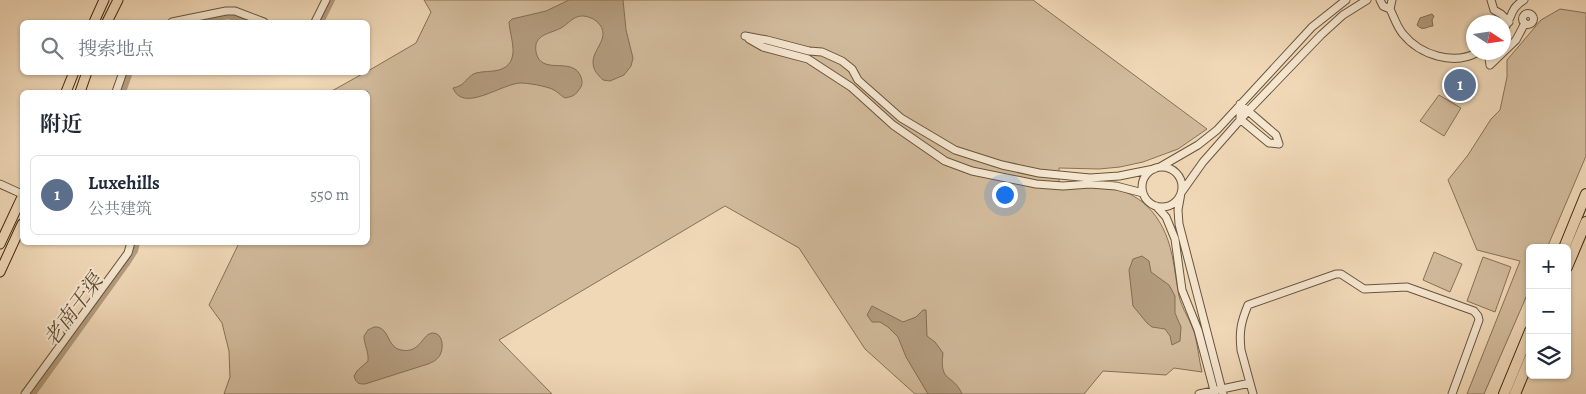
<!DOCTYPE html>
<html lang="zh">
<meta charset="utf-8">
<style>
:root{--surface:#fff;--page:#f6f6f7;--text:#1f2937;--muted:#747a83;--line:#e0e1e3;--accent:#111827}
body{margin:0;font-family:Alegreya,"Noto Serif SC",serif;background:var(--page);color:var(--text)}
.controls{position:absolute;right:15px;bottom:15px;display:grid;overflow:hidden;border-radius:8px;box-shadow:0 1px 4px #0004}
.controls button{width:45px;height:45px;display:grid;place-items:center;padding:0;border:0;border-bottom:1px solid var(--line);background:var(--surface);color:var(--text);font:25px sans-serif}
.compass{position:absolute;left:1466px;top:15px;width:45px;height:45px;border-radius:50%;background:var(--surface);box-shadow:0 1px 4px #0004;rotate:102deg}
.you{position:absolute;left:1004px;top:194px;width:18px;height:18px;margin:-12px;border:4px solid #fff;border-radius:50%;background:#1a73e8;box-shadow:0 0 0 8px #1a73e833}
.badge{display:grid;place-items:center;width:32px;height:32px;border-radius:50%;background:var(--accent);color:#fff;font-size:16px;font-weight:700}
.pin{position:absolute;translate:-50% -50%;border:2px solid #fff;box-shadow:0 1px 5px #0006}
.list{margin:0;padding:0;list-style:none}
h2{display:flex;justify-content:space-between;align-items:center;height:65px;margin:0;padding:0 20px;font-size:21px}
h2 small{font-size:16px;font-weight:400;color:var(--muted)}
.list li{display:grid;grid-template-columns:32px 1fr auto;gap:15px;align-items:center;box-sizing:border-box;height:80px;margin:0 10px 10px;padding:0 10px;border:1px solid var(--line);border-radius:8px}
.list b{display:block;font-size:19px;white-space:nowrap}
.list p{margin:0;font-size:16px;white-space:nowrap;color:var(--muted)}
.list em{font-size:16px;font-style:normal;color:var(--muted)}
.icon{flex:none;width:28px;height:28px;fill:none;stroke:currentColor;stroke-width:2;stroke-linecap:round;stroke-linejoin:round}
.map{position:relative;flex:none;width:1586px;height:394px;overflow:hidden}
.search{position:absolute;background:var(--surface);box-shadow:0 1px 4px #0004;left:20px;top:20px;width:350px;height:55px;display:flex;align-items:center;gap:12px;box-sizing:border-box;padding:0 18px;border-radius:8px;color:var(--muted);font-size:19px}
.panel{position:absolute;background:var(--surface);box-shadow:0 1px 4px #0004;left:20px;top:90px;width:350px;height:155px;border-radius:8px}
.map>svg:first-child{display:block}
</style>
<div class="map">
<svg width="1586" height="394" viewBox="0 0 1586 394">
<rect width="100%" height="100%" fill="#f0d8b7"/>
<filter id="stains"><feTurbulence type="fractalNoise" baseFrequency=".004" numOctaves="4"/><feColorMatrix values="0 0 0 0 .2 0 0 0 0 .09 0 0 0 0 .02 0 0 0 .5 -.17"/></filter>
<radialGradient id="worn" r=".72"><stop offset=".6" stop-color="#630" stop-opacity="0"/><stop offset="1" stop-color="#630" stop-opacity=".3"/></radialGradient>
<path fill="#d1ba9b" stroke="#867256" d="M424,0h609l174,129 -29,20 -35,13 -23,5 -21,2 -40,-1v21c12,-1 25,-3 38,-2 42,0 67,29 75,68 3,13 4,27 7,41 3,13 12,25 16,39 3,12 4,25 7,37l-28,-4 -8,7 -63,-4 -19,23h-169l-50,-45 -66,-101 -74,-42 -226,134 53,54h-328l6,-17 -1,-26 -7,-28 -13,-18 30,-62 129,-1v-150h-38l34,-19 4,-1v-1l48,-28 15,-31z
M1560,9l26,4v143l-39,92h-17v40l-46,106h-17l53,-133 -43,-11 -29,-70 20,-25 23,-36 9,-9 7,-33v-17l34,-40z
M1439,95l22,13 -17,28 -24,-15z
M1434,252l28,12 -12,28 -27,-12z
M1483,257l28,10 -16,45 -28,-11z"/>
<path fill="#b39c7e" stroke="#836e52" d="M569,0h54l3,30 7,28 -2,8 -7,9 -14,6 -7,-1c-3,-3 -8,-8 -9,-12 -6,-16 17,-28 6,-43 -2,-3 -6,-6 -9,-7 -15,-6 -19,3 -30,10 -11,6 -28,6 -25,24 5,25 37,3 45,25 2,5 1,10 -3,14 -3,5 -8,6 -13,7 -5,-3 -8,-7 -13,-9 -7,-3 -24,-6 -31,-6 -19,0 -58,31 -68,5 3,-1 5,-1 8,-3 5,-3 8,-10 15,-12 7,-2 16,-1 23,-3 23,-7 11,-32 10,-48l3,-3 34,-8z
M1432,14l2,2 -2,4 1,6c-6,0 -10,6 -16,-1l3,-7z
M1142,256l7,5 2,11 18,13 6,11v17l6,14 -1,14 -8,4 -2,-9 -5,-7 -13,-2 -5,-4 -14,-17 -4,-36 4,-11z
M872,306l31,16 13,-5 7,-7h3l1,26 8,6 8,11c-4,31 10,20 19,41h-34l-22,-37 -8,-20 -10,-10 -8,-5h-8l-5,-7z
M374,327c16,-1 12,20 27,23 20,4 21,-17 32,-17 10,0 11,15 7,22 -3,5 -7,7 -12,9l-63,20c-7,0 -9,-1 -11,-8l3,-5 11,-10c1,-9 -4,-16 -4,-25l4,-6z"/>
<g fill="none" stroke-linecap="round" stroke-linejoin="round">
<path stroke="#b39c7e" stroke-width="6" d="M196,22l32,-6 24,6
M321,22l11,-22
M123,92l7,-20
M33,394l95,-132 7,-11 2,-9"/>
<g stroke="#69553a" stroke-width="9">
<path id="minor" d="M1380,0l3,6 7,3 2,-9
M1491,0l3,10 7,4 8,8
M1390,9c4,8 7,18 13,25 17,21 51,32 75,18
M1522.5 19a5.5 5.5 0 1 1 11 0a5.5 5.5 0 1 1-11 0Z
M172,22l54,-11h9l29,11
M315,22l11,-22
M1504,29c9,-12 5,-20 20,-29
M745,36l22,4 42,11 13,1 20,9 10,8 6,11 43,38 54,32 47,15 37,8 51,5 29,-2 35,-7
M749,39l14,8 45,12 43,28 42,38 52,36 27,10 64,13 27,2 27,-2 26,2 27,7
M1488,52l2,13
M1490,65l26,-25 9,-17
M116,92l7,-20
M1240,104l36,31 3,9 -10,-1 -29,-24z
M1160,167l38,-22 19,-15 95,-103 34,-27
M1142 187a20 20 0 1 1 40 0a20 20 0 1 1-40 0Z
M0,184l22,10
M1156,206l10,11 9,22 7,51 16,40 17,64
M25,394l103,-141 3,-11
M1199,394l51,-11
M1223,394l-44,-170 -1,-14 3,-17 22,-31 45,-51 73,-76 22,-20 24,-15
M1253,394l-12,-44c-2,-19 0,-28 7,-45l88,-31h5l23,15 43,-2 67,24 4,5 1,4 -27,74"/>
</g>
<g stroke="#3c2910" stroke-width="11">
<path id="major" d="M94,22l10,-22
M107,22l11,-22
M66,92l8,-20
M80,92l7,-20
M0,244l22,-47
M0,272l22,-48"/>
</g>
<g stroke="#3c2910" stroke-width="12">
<path id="highway" d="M1564,248l22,-54
M1567,267l19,-45
M1504,394l26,-63
M1515,394l15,-36"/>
</g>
<use href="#minor" stroke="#f5e6d0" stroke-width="7"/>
<use href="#major" stroke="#f0d8b7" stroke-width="9"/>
<use href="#highway" stroke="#f0d8b7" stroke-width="10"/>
</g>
<g text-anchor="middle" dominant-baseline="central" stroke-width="4" stroke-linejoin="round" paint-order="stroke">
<g font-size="21" font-style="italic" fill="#604c31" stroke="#f5e6d0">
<text transform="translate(73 310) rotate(-54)">老南干渠</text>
</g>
</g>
<rect width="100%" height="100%" filter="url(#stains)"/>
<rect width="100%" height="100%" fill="url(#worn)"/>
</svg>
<div class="controls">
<button>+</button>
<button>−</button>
<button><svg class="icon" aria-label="layers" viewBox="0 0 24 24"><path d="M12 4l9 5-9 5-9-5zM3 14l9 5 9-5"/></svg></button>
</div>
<svg class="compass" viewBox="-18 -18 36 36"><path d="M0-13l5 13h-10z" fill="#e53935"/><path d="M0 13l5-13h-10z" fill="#747a83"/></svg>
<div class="you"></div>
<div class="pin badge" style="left:1460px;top:85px;background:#5c6f8a">1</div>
<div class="search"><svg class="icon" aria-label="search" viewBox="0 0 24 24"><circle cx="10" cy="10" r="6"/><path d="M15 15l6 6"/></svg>搜索地点</div>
<section class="panel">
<h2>附近<small></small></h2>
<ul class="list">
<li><span class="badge" style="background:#5c6f8a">1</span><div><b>Luxehills</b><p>公共建筑</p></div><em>550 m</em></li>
</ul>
</section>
</div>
